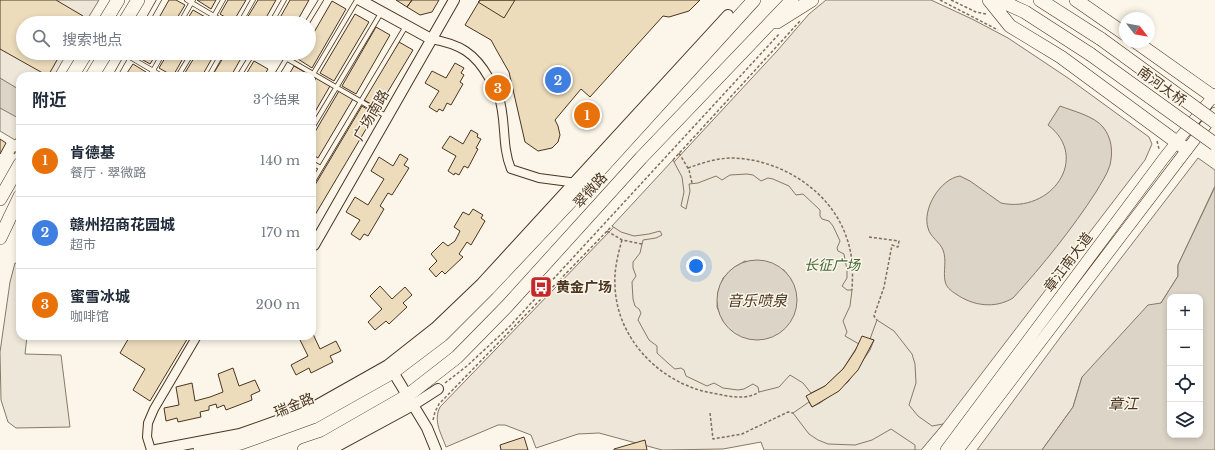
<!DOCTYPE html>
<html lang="zh">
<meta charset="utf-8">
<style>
:root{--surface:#fff;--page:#f6f6f7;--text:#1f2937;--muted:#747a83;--line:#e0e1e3;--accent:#c62828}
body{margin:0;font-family:"Libre Baskerville","Noto Sans SC",serif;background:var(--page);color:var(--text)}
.controls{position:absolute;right:12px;bottom:12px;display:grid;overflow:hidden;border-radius:8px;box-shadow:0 2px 6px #0003}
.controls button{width:36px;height:36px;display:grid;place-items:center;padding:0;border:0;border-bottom:1px solid var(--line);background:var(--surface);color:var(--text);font:20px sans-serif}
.compass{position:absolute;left:1119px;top:12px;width:36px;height:36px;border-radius:50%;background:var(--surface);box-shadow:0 2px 6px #0003;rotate:121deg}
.you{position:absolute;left:696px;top:266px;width:14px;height:14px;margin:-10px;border:3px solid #fff;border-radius:50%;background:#1a73e8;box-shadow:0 0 0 6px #1a73e833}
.badge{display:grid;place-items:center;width:26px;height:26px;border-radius:50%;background:var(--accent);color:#fff;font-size:13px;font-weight:700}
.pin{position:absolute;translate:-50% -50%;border:2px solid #fff;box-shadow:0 1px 4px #0006}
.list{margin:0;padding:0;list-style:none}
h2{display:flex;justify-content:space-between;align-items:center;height:52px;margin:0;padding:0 16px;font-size:17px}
h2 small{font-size:13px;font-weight:400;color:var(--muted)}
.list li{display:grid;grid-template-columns:26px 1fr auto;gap:12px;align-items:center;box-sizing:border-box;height:72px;padding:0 16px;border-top:1px solid var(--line)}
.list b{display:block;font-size:15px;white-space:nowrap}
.list p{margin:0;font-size:13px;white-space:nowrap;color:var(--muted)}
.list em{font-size:13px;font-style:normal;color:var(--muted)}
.icon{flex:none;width:22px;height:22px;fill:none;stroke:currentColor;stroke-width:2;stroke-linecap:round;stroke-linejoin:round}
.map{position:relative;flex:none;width:1215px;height:450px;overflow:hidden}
.search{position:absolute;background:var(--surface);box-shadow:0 2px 6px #0003;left:16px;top:16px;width:300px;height:44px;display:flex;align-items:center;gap:10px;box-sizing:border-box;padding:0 14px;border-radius:22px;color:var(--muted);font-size:15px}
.panel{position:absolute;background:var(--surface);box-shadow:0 2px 6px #0003;left:16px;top:72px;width:300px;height:268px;border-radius:12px}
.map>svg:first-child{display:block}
</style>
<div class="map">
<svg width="1215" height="450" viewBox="0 0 1215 450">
<rect width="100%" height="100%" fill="#fbf6e9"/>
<path fill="#ede6d9" stroke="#887966" d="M0,0h99l-14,23h-62v30h44l-13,23h-34v56l-5,8 -15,-9z
M826,0h105l41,19 36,19 60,40 81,59 3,7 -7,16 -202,264 -22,26h-157l-3,-8 -38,7 -61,1 -63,-17 -21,1 -42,14 -5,-13 -26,-10h-7l-52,22c-5,-14 -13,-26 -6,-40l170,-176 167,-180 32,-37z
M1198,158l17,12v16l-37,79v11l-17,27 -79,74 -9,30 -31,43h-65l85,-115z"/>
<path fill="#ede7d9" stroke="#887966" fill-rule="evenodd" d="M673,160l9,17 2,15 -3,14 5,3 4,-18 -1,-7 9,-1 18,-7 6,4 8,-5 17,-1 6,1 8,6 7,-3 5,1 16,7 7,9 7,-1 17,16v6l2,3 7,2 4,5 7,15 -3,7 1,3 6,3 3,16v8l-5,8 5,4h5l-2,16 -7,15 4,11 -2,4 14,8 -16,25 -18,17 -14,7 -8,-10 -13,-8 -11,12 -20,5 -1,-5 -5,-3 -9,5 -6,1 -15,-2 -9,-5 -7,3 -21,-10 -2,-6 -3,-2 -6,1 -6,-5 -12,-11v-7l-8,-6 -11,-20 3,-7 -2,-4 -4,-3 -2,-7 -1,-17 4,-6 -3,-8v-6l7,-9 3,-13 13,-2 6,-3 -2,-4 -11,3 -15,2 -13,-4 -9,-6zM745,261l39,9 8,11 -59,51 -10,-11 -6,-14 1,-15 5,-14 10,-10z
M15,263l5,2v71h7l-2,18 36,1 9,72 -54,1 -8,-6 -7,-22 -1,-48 10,-70z
M877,320l17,11 18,23 3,10 1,19 -7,22 9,11 14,10 11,-2 -22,26h-6v-5l-24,-16 -19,11 -17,5 -27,-1 -10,-4 -9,-6 -16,-21 16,-11 3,5 8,-4 28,-21 22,-32 4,-10 -4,-1z"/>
<path fill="#dcd4c6" stroke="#887966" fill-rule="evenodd" d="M0,78l20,12v29l-20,-11z
M1060,106c13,5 34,10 43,21 9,11 10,25 7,38 -3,10 -9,18 -14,27 -24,37 -53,73 -83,106 -18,11 -40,8 -57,-4 -5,-3 -10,-7 -11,-13 -2,-10 2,-21 -2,-31 -3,-8 -13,-13 -15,-22 -6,-19 12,-49 32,-52l10,5 31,22c50,11 90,-45 47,-78z
M1215,187v263h-173l31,-43 9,-30 66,-72 13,-2 17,-27v-11zM1170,297h30v138h-30z
M717 300a40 40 0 1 1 80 0a40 40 0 1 1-80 0Z"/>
<path fill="#ecdcbc" stroke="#4a3520" d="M0,0h56l27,16 -4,7h-56v30h38l-13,23 -48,-27z
M169,0h7l9,5 -11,18h-18z
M197,0h19l-5,9z
M228,0h18l-13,22 -13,-8z
M258,0h18l-13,23h-19z
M290,0h19l-13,23h-19z
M396,0h16l-5,7z
M412,0h27l-7,12 -12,3 -13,-8z
M480,0h220l-11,11 -20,6 -6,-1 -73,81 -9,-8 -26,31 3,6 2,9 -2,7 -6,6 -14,3 -13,-9 -16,-70 -12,-21 -6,-11 -26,-15z
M480,0h35l-11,18 -26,-16z
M332,1l14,8 -34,59 -14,-9 4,-6h7v-12z
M193,10l14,8 -3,5h-19z
M355,14l14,8 -35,59 -14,-8z
M376,27l14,8 -34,59 -14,-8z
M399,42l14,8 -35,58 -14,-8z
M138,53h19l-7,11 -14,-8z
M168,53h18l-13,23 -14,-8z
M197,53h18l-13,23h-19z
M226,53h18l-13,23h-19z
M254,61l14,8 -4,7h-19z
M455,63l9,5 -3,5 3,2 -4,7 3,2 -12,21 -4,-2 -4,8 -4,-2 -2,3 -8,-5 10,-16 -14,-8 7,-12 14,7z
M133,64l13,8 -2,4h-19z
M294,66l14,8 -1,2h-19z
M316,78l14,8 -18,31v-32z
M339,91l14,8 -35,59 -6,-4v-17z
M362,106l13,8 -63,106v-30z
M471,130l7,4 -1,3 4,2 -5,9 2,1 -10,19 -4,-2 -5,9 -4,-2 -1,2 -6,-4 8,-15 -14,-8 8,-12 13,8z
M0,139l6,4 -6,11z
M400,154l8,5 -4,6 5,3 -17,27 -4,-2 -8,13 4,3 -16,27 -4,-2 -4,6 -9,-6 9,-14 -14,-8 9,-15 13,8 16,-26 -13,-8 8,-14 14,9z
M473,209l10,6 -2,3 4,3 -14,24 -4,-3 -8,12 4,3 -18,17 -3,-3 -6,6 -7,-8 8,-8 -6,-7 12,-12 5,4 7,-5 5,-10 -6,-4 9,-15 6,3z
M380,286l12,13 13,-12 7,8 -9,8 4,4 -18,17 -3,-3 -11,9 -7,-8 14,-13 -12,-13z
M313,334l7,15 16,-8 5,10 -11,5 3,6 -22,11 -2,-5 -13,7 -5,-10 17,-9 -8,-16 12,-4z
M130,336h59l-39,65 -17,-11 12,-21 -25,-16z
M862,336l12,4 -16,30 -19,21 -27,16 -6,-11 19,-10 18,-17 12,-18z
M233,368l6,18 16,-6 5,11 -9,4 1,5 -26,10 -2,-5 -7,3 -1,-4 -7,2v4l-9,2 1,5 -23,5 -1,-4 -11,3 -2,-13 15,-3 -3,-18 16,-4 3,18 15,-4 13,-5 -5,-18z
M524,437l4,13h-27l-1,-5z
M645,440l2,10h-33v-1z"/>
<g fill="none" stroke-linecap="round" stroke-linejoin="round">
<g stroke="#4a3520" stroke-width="5.5">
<path id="service" d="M187,0l39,23
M146,23l13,-23
M180,23l13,-23
M210,23l13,-23
M240,23l13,-23
M271,23l13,-23
M307,23l14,-23
M123,53l39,23
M277,53l109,63
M115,76l13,-23
M150,76l13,-23
M178,76l14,-23
M209,76l13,-23
M239,76l14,-23
M276,76l14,-23
M312,76l45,-76
M312,128l69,-115
M312,163l9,5
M312,183l94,-157"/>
</g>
<g stroke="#4a3520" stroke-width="10">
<path id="minor" d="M431,39c29,5 44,14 58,39 3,5 7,11 9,16 9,25 3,51 13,75l28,9 38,5
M151,450l-4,-13 1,-14 6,-14 43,-73"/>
</g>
<g stroke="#4a3520" stroke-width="12">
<path id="tertiary" d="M360,0l71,39
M312,244l2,1 140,-245
M393,372l34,56 9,22
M156,450l84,-16 70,-25 78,-44 47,-37 47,-45 246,-268
M330,450l83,-45 25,-16"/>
</g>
<g stroke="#4a3520" stroke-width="12">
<path id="secondary" d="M946,450l218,-292 51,-64
M958,450l257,-337"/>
</g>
<g stroke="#4a3520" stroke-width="14">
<path id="primary" d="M989,0l21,26 51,31 125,92
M999,0l26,12 65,42
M1040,0l61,39
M1076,0l49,34
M777,22l35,-22
M104,23l14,-23
M124,23l14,-23
M1136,42l79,56
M72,76l14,-23
M92,76l14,-23
M0,199l20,-35
M0,238l20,-42
M200,450l41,-7 72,-26 80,-45 49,-37 46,-46 98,-104 168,-185
M304,450l21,-7 82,-47 50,-39 50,-51 134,-148 151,-158"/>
</g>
<path stroke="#7f6f5c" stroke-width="1.5" stroke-dasharray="3 2" stroke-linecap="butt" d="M940,0l58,30
M951,0l25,12 10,2
M91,23l3,-4
M1157,141l2,8
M679,153l10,17 3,13
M14,154l6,-10
M673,160l127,-139
M688,168c14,-5 29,-10 44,-10 48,1 98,32 114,78 7,18 7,36 6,54
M607,231l15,9 20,4
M869,237l30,4 -1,6 -6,-2 -8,42 -10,29 3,4
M622,240c-4,14 -8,30 -7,45 1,54 46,99 97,108 16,3 33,8 47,-1
M445,383l22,-17 43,-40 270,-293
M710,413l3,26 29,-5 46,-22 5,1
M433,420l2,-8 4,-8 173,-178"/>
<use href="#service" stroke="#fbf6e9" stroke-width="4"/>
<use href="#minor" stroke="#fbf6e9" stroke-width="8"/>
<use href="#tertiary" stroke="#fbf6e9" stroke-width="10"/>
<use href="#secondary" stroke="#fbf6e9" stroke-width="11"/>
<use href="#primary" stroke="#fbf6e9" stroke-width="13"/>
<g stroke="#4a3520" stroke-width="14" stroke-linecap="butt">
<path id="primary-bridge" d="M1101,39l114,83
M1090,54l125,90"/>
</g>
<use href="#primary-bridge" stroke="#fbf6e9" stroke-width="13"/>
</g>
<defs>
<g id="bus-square" transform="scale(1.15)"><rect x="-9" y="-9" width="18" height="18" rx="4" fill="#c62828" stroke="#fbf6e9"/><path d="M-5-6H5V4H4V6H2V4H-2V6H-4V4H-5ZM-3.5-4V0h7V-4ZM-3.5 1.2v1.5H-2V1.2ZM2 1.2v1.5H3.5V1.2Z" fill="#fff"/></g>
</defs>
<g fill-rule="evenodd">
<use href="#bus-square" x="541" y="287"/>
</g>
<g text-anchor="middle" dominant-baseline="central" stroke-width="3" stroke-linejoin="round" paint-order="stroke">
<g font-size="14" fill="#4a3520" stroke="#fbf6e9">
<text transform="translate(1162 86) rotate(36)">南河大桥</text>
<text transform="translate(371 115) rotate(-60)">广场南路</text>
<text transform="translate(590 190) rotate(-48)">翠微路</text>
<text transform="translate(1068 262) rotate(-53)">章江南大道</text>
<text transform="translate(294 405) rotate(-22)">瑞金路</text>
</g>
<g font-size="14" font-style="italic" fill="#436837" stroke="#fbf6e9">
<text x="832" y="265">长征广场</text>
</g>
<g font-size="14" font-weight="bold" fill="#4a3520" stroke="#fbf6e9" text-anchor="start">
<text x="556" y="287">黄金广场</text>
</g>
<g font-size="15" font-style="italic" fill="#4a3520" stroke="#fbf6e9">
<text x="757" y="300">音乐喷泉</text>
<text x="1123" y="403">章江</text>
</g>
</g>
</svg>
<div class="controls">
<button>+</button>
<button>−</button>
<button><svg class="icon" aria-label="locate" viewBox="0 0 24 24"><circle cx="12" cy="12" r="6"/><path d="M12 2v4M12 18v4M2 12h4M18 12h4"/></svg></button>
<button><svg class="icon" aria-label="layers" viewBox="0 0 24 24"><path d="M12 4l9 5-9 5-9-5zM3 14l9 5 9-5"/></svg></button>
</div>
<svg class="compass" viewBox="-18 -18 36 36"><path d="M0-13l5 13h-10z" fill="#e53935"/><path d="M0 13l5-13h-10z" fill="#747a83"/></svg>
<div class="you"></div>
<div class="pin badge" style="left:587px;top:115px;background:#e8710a">1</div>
<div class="pin badge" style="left:558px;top:80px;background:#3f7fe0">2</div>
<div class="pin badge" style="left:498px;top:88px;background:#e8710a">3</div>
<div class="search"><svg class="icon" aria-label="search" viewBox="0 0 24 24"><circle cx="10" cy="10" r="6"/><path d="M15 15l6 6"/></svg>搜索地点</div>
<section class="panel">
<h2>附近<small>3个结果</small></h2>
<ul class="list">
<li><span class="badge" style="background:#e8710a">1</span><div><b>肯德基</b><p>餐厅 · 翠微路</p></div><em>140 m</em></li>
<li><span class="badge" style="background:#3f7fe0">2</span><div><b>赣州招商花园城</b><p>超市</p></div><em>170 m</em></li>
<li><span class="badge" style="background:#e8710a">3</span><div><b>蜜雪冰城</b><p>咖啡馆</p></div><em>200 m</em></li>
</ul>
</section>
</div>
